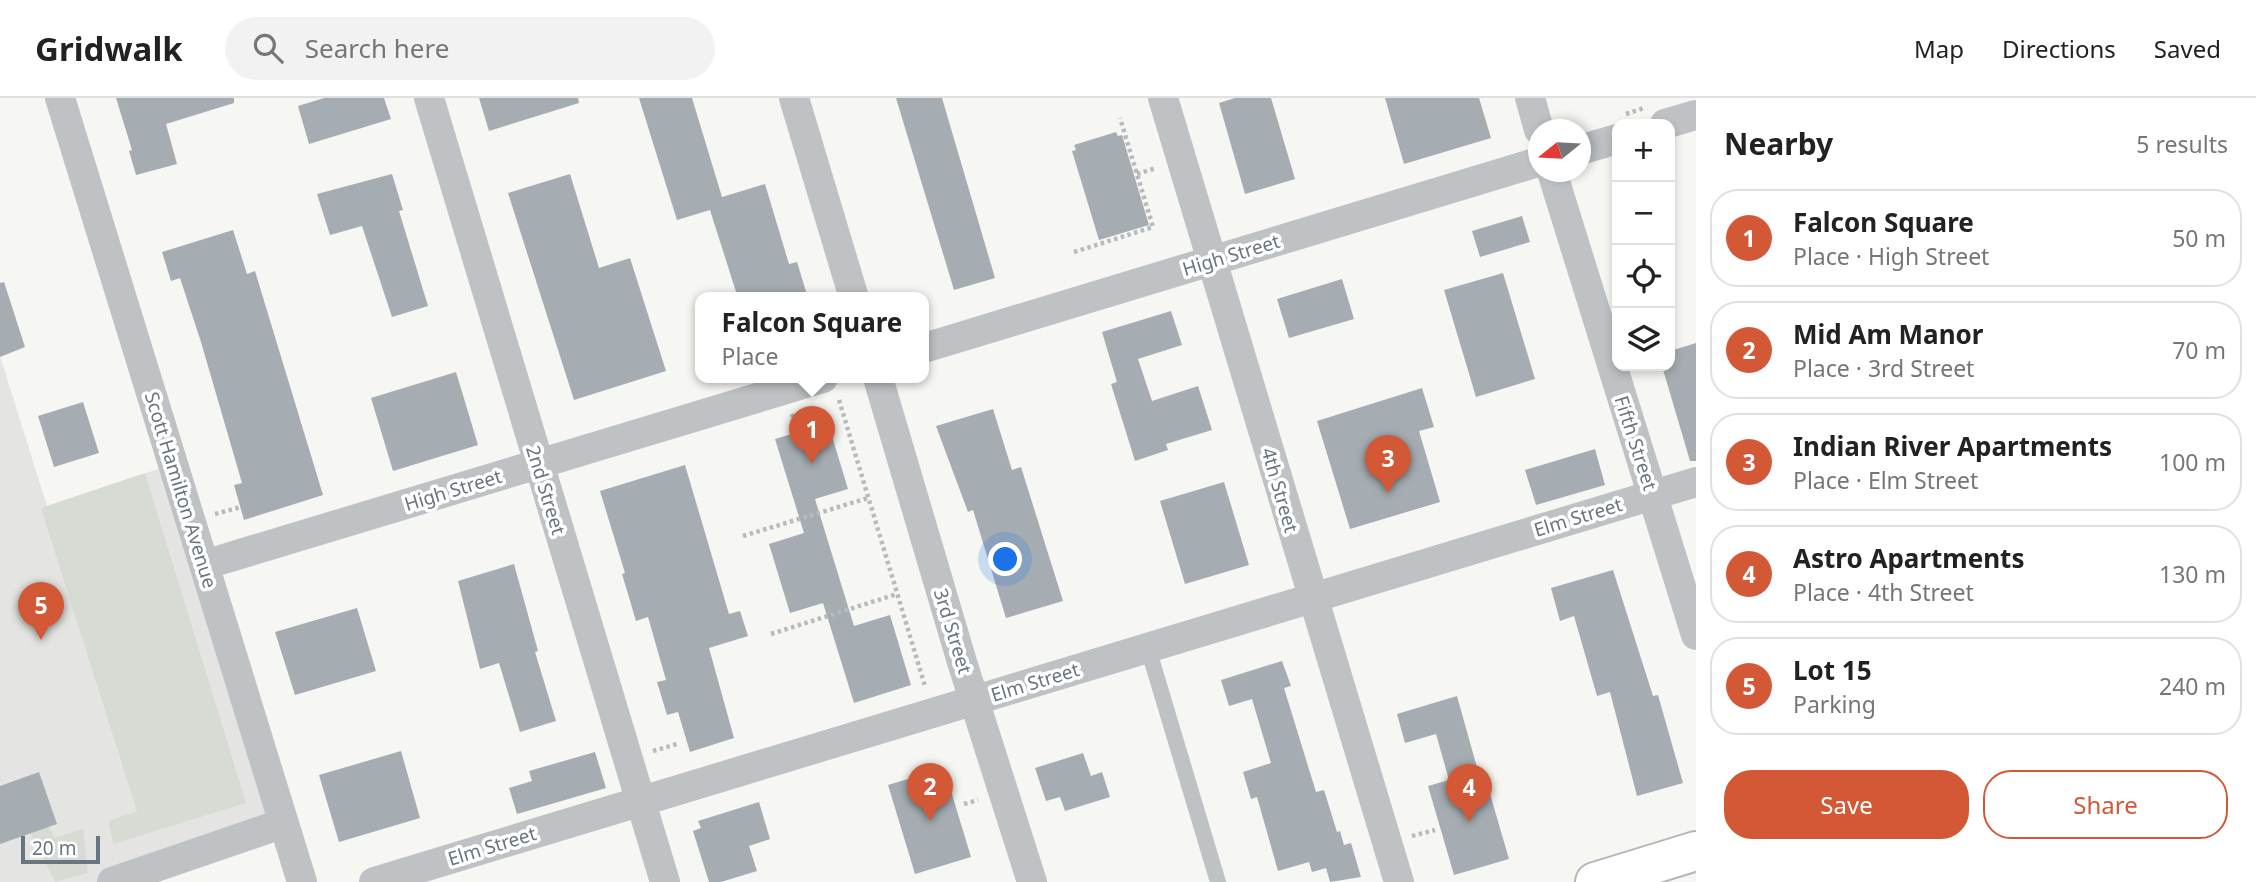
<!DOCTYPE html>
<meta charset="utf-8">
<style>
:root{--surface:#fff;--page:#f2f2f2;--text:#222;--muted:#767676;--line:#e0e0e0;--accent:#d35836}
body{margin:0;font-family:"Noto Sans",sans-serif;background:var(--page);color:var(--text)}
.controls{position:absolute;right:21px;top:21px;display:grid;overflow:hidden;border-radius:14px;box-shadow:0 4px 10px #0003}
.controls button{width:63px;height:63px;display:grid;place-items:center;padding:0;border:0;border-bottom:2px solid var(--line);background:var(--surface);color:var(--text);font:35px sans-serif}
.compass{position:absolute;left:1528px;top:21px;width:63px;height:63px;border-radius:50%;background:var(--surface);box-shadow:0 4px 10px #0003;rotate:252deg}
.scale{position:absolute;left:21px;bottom:18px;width:79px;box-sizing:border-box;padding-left:7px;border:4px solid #687681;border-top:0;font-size:19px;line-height:24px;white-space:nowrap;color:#687681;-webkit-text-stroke:5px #fff;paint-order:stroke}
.you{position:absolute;left:1006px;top:462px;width:24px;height:24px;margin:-18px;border:5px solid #fff;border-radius:50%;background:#1a73e8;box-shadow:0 0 0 10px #1a73e833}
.badge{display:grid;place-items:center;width:46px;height:46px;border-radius:50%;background:var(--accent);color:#fff;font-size:23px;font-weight:700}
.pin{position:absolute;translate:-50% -58px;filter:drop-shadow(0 2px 4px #0008)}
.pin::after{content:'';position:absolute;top:37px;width:24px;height:21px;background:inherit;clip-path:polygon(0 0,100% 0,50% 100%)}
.popup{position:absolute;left:695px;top:194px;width:234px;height:91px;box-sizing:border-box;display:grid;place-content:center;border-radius:14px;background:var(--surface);filter:drop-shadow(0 2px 5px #0005);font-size:23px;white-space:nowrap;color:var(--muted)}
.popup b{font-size:26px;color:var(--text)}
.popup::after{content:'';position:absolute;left:50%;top:100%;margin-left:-14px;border:14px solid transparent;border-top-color:var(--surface)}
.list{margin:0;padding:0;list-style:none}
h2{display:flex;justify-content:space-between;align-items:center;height:91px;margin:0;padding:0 28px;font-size:30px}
h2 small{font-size:23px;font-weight:400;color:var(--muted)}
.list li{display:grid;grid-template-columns:46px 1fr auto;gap:21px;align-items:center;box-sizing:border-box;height:98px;margin:0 14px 14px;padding:0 14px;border:2px solid var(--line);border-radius:28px}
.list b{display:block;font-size:26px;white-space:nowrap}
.list p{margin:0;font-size:23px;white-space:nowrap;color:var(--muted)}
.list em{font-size:23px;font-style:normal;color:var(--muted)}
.actions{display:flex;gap:14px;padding:21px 28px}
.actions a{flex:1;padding:16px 0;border:2px solid var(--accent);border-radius:28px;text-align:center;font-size:24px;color:var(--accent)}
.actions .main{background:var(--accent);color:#fff}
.icon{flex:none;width:38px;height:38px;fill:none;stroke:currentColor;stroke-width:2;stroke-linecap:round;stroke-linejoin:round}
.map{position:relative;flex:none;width:1696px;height:784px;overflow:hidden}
header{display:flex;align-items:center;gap:42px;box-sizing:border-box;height:98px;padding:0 35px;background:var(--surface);border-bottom:2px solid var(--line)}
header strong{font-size:33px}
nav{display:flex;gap:38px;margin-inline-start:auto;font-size:24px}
.search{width:490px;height:63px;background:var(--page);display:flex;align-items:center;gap:18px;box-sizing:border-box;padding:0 24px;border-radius:38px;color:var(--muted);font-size:26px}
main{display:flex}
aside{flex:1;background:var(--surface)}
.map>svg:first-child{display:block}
</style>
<header>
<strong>Gridwalk</strong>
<div class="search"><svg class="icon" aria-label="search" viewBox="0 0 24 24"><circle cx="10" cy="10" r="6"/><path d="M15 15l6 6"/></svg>Search here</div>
<nav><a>Map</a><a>Directions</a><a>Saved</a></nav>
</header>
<main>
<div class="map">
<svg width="1696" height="784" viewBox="0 0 1696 784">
<rect width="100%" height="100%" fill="#f6f6f3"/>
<path fill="#e4e5e3" d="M0,258l47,150 126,-42 111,359 -172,59h-112z"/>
<path fill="#d6dbd3" d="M145,375l101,330 -133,41 -4,-23 28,-10 -96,-303z
M49,729l5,11 29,-9 5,44 -33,9 -25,-49z"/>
<path fill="#a6adb2" d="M116,0h118v5l-68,21 11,40 -41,11 -7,-24 3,-1z
M324,0h60l7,21 -82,25 -11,-38z
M479,0h99l1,5 -90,28z
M639,0h53l30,99 43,-13 24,80 8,-2 11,36h-70l-28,-88 -33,10z
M896,0h46l53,180 -41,12z
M1235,0h36l24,81 -50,15 -26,-91z
M1385,0h94l12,40 -87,26z
M1116,34l2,4 4,-1 27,90 -50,15 -27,-89 4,-1 -2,-5z
M392,76l11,36 -4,1 29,95 -36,11 -30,-91 -32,9 -13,-41z
M570,76l29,94 31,-10 36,113 -92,29 -66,-207z
M1522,118l8,26 -50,15 -8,-26z
M233,132l14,44 8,-3 68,224 -79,25 -10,-35 8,-2 -41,-141 -21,-64 -9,3 -9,-29z
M1503,175l32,106 -59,18 -32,-107z
M1342,181l12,40 -65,19 -12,-39z
M4,184l21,65 -25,10v-74z
M1171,213l11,34 -44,14 14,42 46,-15 14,44 -46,14 2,6 -33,11 -24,-77 6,-2 -15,-50z
M1696,245v118h-6l-28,-95h8v-15z
M456,274l22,73 -85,26 -22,-73z
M1422,290l12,39 -15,4 21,71 -90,27 -33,-108z
M83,304l16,51 -45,14 -16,-51z
M993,311l19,61 9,-3 42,134 -57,17 -33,-108 -5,2 -32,-86z
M828,325l20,66 -33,10 39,127 36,-11 21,70 -57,18 -31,-100 -33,10 -21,-69 35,-11 -29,-94z
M1595,351l10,36 -69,20 -11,-35z
M685,367l44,149 11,-3 8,25 -39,12 25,90 -44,14 -12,-40 -11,3 -10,-33 9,-2 -18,-63 -12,4 -14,-47 3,-1 -25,-82z
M1224,384l25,83 -64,19 -25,-83z
M514,466l24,87 -3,1 21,69 -36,11 -21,-69 -19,6 -22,-88z
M1613,472l40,126 5,-1 25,88 -46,13 -27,-104 -13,4 -23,-80 -14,5 -9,-33z
M357,510l19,63 -81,24 -20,-63z
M1282,563l9,25 -7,2 32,104 8,-2 13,42 3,-1 4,14 7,-2 10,34 -31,5 -4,-14 -14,4 -3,-10 -31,9 -21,-74 -6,2 -8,-27 28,-9 -19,-64 -23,7 -8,-26z
M1457,598l21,75 5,-1 26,89 -55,16 -26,-89 21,-6 -13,-46 -31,9 -8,-29z
M401,653l19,67 -81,24 -20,-67z
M595,654l11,36 -89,26 -8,-26 23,-7 -3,-10z
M1083,655l8,23 11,-4 8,25 -45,14 -5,-14 -14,4 -11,-33z
M944,670l27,89 -56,17 -27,-89z
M39,674l18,52 -57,20v-58z
M759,704l11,37 -21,7 8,25 -36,11h-12l-16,-51 8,-3 -3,-7z"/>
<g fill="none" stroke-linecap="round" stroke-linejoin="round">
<g stroke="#b3b7bb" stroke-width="42">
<path id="secondary" d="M1595,784l101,-31"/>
</g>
<path stroke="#b8bbbd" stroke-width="4.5" stroke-dasharray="3.5 3.5" stroke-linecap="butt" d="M1626,16l18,-6
M1137,76l19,-6
M1074,154l79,-25 -33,-109
M839,302l86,286
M792,316l6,18
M215,416l26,-7
M743,438l125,-38
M771,536l126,-40
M653,653l24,-7
M964,706l14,-4
M1412,738l23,-6"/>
<path stroke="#bec2c5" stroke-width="16" d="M1148,550l70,234"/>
<path stroke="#bec2c5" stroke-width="30" d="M60,0l242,784
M429,0l236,784
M794,0l60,200
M1163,0l236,784
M1530,0l9,32
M1665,26l31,-9
M1580,52l37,-11
M1552,74l144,463
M924,250l614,-186
M878,280l84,284 70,220
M204,467l619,-187
M112,784l172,-59
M374,784l1322,-400"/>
<use href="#secondary" stroke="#fff" stroke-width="38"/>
</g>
<g text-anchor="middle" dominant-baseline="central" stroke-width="7" stroke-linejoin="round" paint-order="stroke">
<g font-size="19" fill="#687681" stroke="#fff">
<text transform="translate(1231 157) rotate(-17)">High Street</text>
<text transform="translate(1636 345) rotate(72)">Fifth Street</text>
<text transform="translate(181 392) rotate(73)">Scott Hamilton Avenue</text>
<text transform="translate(453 392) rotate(-17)">High Street</text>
<text transform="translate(546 392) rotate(73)">2nd Street</text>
<text transform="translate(1280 392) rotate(74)">4th Street</text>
<text transform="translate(1578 419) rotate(-17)">Elm Street</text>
<text transform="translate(953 533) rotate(73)">3rd Street</text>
<text transform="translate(1035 584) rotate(-17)">Elm Street</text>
<text transform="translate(492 748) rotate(-17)">Elm Street</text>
</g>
</g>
</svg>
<div class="controls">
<button>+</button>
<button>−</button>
<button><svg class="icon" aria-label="locate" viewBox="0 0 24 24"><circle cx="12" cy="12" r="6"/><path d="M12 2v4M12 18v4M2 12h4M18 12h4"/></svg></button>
<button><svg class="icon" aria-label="layers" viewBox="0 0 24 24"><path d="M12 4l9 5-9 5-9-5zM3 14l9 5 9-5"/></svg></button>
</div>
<svg class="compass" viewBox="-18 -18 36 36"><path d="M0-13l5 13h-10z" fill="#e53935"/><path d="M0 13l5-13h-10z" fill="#767676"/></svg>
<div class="scale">20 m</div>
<div class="you"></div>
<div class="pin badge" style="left:812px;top:366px">1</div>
<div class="popup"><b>Falcon Square</b>Place</div>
<div class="pin badge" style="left:930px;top:723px">2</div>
<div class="pin badge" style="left:1388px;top:395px">3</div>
<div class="pin badge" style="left:1469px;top:724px">4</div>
<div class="pin badge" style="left:41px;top:542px">5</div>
</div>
<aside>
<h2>Nearby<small>5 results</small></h2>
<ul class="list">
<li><span class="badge">1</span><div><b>Falcon Square</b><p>Place · High Street</p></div><em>50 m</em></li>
<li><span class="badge">2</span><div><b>Mid Am Manor</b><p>Place · 3rd Street</p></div><em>70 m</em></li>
<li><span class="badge">3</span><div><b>Indian River Apartments</b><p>Place · Elm Street</p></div><em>100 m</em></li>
<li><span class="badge">4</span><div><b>Astro Apartments</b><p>Place · 4th Street</p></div><em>130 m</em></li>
<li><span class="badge">5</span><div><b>Lot 15</b><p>Parking</p></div><em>240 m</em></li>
</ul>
<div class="actions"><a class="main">Save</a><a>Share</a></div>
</aside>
</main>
